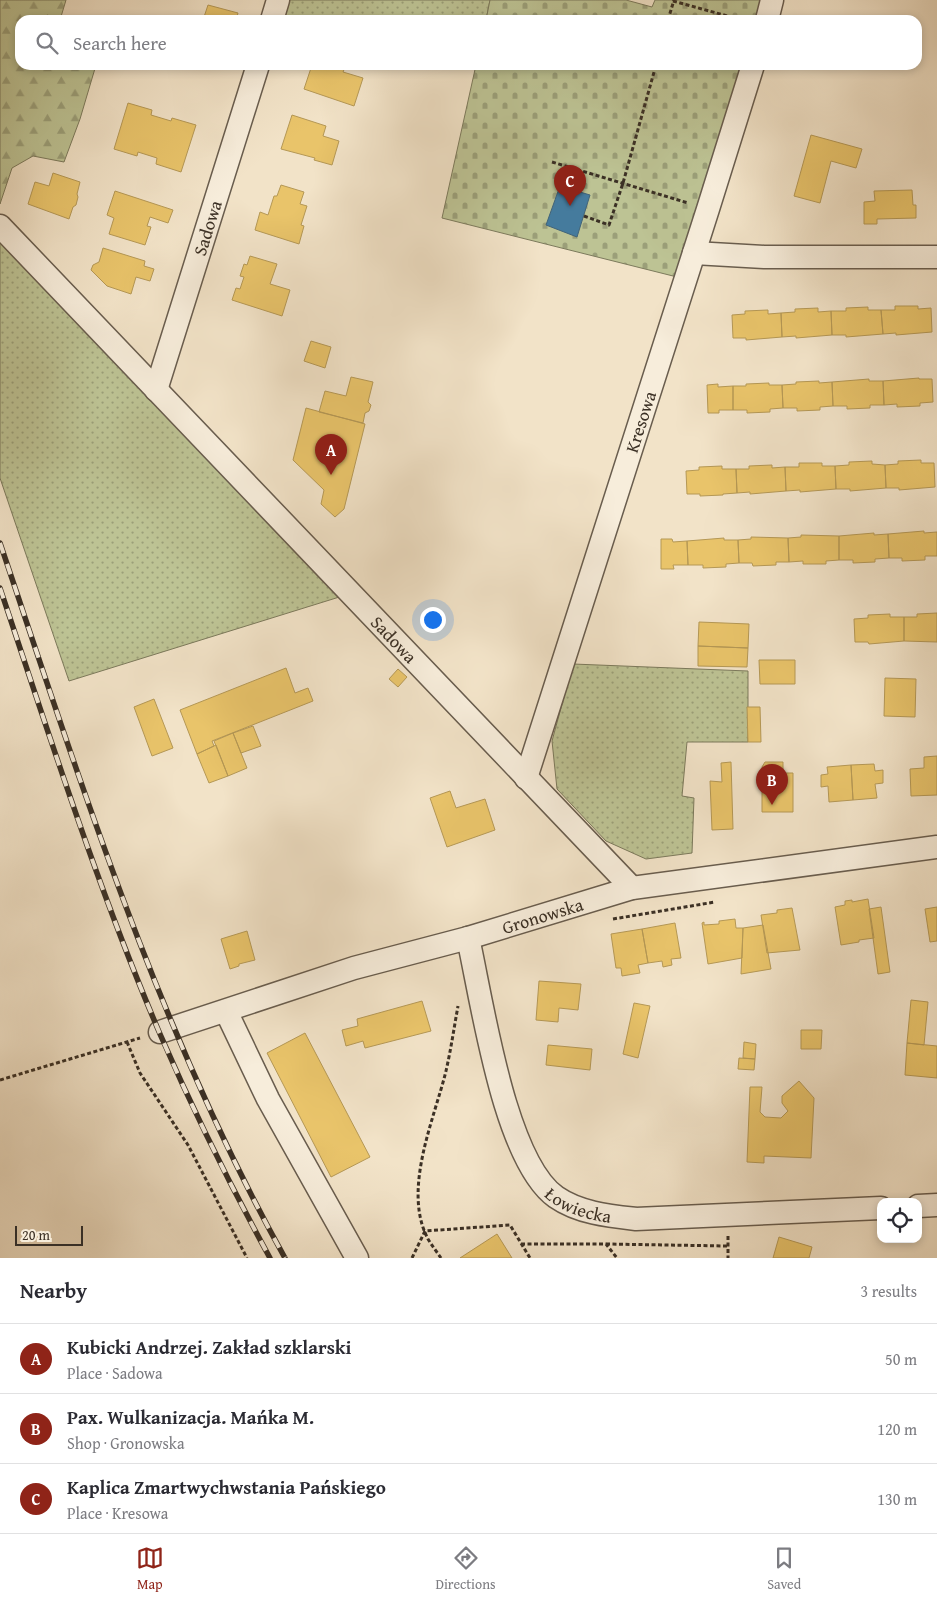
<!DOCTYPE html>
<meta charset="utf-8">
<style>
:root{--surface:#fff;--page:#f2f2f3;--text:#2b2b33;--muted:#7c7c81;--line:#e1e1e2;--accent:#8f2418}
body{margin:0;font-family:"Gentium Book Plus",serif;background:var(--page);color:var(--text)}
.controls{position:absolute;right:15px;bottom:15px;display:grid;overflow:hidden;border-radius:10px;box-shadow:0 2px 8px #0003}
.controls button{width:45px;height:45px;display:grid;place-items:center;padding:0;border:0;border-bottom:1px solid var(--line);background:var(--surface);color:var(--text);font:25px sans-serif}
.scale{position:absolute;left:15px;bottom:12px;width:68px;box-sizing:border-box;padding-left:5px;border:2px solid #3b3025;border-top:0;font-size:14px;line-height:18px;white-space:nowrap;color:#3b3025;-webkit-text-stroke:4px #f7eddb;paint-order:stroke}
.you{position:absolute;left:432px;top:619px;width:18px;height:18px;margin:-12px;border:4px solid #fff;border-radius:50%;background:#1a73e8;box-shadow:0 0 0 8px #1a73e833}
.badge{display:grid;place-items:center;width:32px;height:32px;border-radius:50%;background:var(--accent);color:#fff;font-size:16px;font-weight:700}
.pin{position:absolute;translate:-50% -41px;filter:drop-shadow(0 1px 2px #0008)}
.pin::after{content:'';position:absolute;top:26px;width:18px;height:15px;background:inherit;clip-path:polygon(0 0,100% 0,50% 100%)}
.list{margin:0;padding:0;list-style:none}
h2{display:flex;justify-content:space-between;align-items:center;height:65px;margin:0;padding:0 20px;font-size:21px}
h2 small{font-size:16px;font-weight:400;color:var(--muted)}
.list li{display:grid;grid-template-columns:32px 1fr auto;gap:15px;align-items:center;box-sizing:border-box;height:70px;padding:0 20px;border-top:1px solid var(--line)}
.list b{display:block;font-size:19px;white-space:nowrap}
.list p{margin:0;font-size:16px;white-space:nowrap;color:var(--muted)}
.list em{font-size:16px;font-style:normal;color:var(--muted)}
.icon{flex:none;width:28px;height:28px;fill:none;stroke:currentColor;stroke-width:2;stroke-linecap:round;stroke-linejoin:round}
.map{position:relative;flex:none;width:937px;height:1258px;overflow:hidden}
.search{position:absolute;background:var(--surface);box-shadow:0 2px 8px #0003;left:15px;right:15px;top:15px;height:55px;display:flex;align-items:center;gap:12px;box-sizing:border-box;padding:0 18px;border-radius:15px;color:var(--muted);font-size:19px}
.sheet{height:275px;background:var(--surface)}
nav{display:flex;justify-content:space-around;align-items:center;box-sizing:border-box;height:70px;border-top:1px solid var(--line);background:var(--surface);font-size:14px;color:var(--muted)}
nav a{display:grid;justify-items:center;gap:2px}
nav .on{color:var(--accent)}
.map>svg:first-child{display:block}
</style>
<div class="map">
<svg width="937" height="1258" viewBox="0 0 937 1258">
<defs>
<pattern id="grass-dots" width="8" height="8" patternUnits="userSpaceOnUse" patternTransform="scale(1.25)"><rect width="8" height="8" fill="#bdc394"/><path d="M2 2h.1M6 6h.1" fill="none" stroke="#9b9f79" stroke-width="1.8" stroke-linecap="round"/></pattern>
<pattern id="forest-firs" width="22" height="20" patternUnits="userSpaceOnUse" patternTransform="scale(1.25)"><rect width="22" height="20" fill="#bdc394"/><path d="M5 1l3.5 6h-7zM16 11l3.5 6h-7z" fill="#9b9f79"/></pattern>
<pattern id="cemetery-stones" width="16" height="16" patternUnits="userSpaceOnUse" patternTransform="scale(1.25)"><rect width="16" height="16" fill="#bdc394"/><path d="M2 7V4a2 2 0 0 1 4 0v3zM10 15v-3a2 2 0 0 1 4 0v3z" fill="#9b9f79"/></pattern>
</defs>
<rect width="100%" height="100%" fill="#f2e3c8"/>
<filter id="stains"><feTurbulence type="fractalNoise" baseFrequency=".004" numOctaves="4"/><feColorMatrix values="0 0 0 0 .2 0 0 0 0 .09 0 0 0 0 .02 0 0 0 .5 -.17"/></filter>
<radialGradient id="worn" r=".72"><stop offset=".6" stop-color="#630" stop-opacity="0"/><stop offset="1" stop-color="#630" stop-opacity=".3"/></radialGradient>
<path fill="url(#grass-dots)" stroke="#7c7a5c" d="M278,0h212l-4,20h-187l-25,-7z
M0,226l349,368 -280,87 -69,-203z
M573,664l175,7v71h-61l-5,54 12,2 -2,55 -46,6 -40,-18 -49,-52 -5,-48z"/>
<path fill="url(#forest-firs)" stroke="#7c7a5c" d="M0,0h66l-6,20h-40v45h76l-16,54 -16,43 -31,-6 -21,12 -12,36z"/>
<path fill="url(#cemetery-stones)" stroke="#7c7a5c" d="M490,0h136l26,7 3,-7h106l-6,20h-269z
M476,65h265l-64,212 -235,-59z"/>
<path fill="#e9c46a" stroke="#b59855" d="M208,5l30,8 -2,7h-33z
M312,65h34l-3,7 20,6 -9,28 -50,-17z
M128,103l24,7 -1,5 20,6 1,-3 24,7 -15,47 -25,-8 1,-6 -19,-6 -1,4 -23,-7z
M292,115l34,11 -3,10 16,5 -7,24 -18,-5 1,-2 -34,-9z
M811,135l51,14 -6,19 -25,-7 -11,42 -26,-7z
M53,173l27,9 -3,12 1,3 -2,8 -3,2 -4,12 -41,-15 7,-22 14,4z
M281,185l23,7 -4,12 7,2 -6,19 3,1 -5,18 -44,-14 5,-18 8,3 6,-19h3z
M912,190l1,15h3v13l-39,1v5h-13v-22l11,-1 -1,-10z
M115,191l58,19 -5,13 -18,-6 -3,9 4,1 -6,18 -36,-11 5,-16 -7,-3z
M103,248l42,13 -1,5 10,3 -4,12 -14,-4 -5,17 -24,-8 -16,-16 2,-5 6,-3z
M250,256l27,8 -7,20 20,6 -8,26 -50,-16 4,-12 4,1 4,-12 -4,-1 4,-12 3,1z
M895,306h23v3l13,-1 1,24 -36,3v-2l-13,1 -2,-24h14z
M868,307v3h13l2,24 -37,3v-2h-14l-1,-24h15v-3z
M818,308v4l13,-1 1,24 -36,3v-2l-14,1 -1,-24 14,-1v-3z
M768,310v4l13,-1 1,24 -36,3v-2h-13l-1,-23 13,-1v-3z
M311,341l20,6 -6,21 -21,-7z
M351,377l22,5 -5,20 3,3 -2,6 -4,2 -2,10 -44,-11 6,-21 21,5z
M919,378v1h13l1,23 -13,1v3l-23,1v-3l-13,1 -1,-24z
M869,379v2h14l1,24h-14v3l-23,1v-3h-14l-1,-24z
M819,381v2l13,-1 1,24 -13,1v3l-23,1v-3h-14l-1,-23 14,-1v-2z
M769,383v2h13l1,23 -13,1v3l-23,1v-3h-14v-24h13v-2z
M718,384v3l15,-1v24h-14v3h-11l-1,-28z
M306,408l59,16 -21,85 -9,8 -14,-13 3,-14 -31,-30z
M921,460v3h13l1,24 -36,3v-2h-13l-1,-23 13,-1v-3z
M872,461v3l13,1 1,23 -36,3v-2h-14l-1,-23 14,-1v-3z
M799,463h23v3h13l1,23 -36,3v-2l-14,1 -1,-24h14z
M772,465v3l13,-1 1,24 -36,3v-2l-13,1 -1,-24h13v-3z
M722,466v3h14l1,24 -14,1v1l-23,1v-2h-13l-1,-23 13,-1v-3z
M924,531v2l13,-1v24h-12v4l-23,1v-3h-13l-1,-24z
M874,533v2l14,-1 1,24 -14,1v3l-22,1v-3h-14v-24z
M801,535l38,1v24l-13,1v3h-23v-3l-14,1 -1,-24 13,-1z
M751,537l37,1 1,24h-13v3l-23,1 -1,-3h-13l-1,-23 13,-1z
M724,538v2h14l1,23 -13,1v3l-23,1v-3h-15l-1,-24z
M661,539h11l1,3 14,-1 1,24h-15l1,4h-13z
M937,613v29l-33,-1v-24h13v-3z
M890,614v3h14v24l-35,3 -1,-2h-13l-1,-23 14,-1v-3z
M699,622l50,2 -1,24 -50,-2z
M698,646l50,2 -1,19 -49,-1z
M759,660h36v24h-35z
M286,668l9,25 13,-5 5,13 -101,40 2,5 -17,8 -17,-44z
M398,669l9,8 -9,10 -9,-8z
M885,678l31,1 -1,38 -31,-1z
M154,699l19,49 -21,8 -18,-49z
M747,707h13l1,35h-13z
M253,726l8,20 -20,7 -8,-20z
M233,733l14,35 -19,8 -14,-35z
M216,745l12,31 -19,7 -12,-29z
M937,756v39l-26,1 -1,-27 14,-1v-11z
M731,762l2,67 -21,1 -2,-49 12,1 -1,-19z
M765,762h18v11h10v39h-31v-45z
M874,764l1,7 8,-1v13l-8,1 2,14 -24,2 -2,-35z
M851,765l2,35 -24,2 -1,-16 -7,1v-12l7,-1 -1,-7z
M450,791l6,17 29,-9 10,31 -48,17 -17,-49z
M868,899l6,39 -15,2v2l-18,3 -6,-38 10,-2v-4l7,-1v2z
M881,907l9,65 -12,2 -9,-65z
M937,907v34l-7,1 -5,-33z
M792,908l8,42 -33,3 -6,-38 16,-2v-3z
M735,919l1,9h7l-1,30 -34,6 -6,-41 2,-1v3l15,-1v-3z
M675,923l6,35 -10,1 1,6 -9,2 -1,-6 -14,2 -6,-34z
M763,925l8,44 -30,5 2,-46z
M642,929l6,34 -10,2 2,8 -18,3 -1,-8h-5l-5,-34z
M247,931l8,29 -16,4v2l-9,3 -9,-30z
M539,981l42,3 -3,26 -19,-2 -1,14 -22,-2z
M911,1000l17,2 -4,43 -17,-2z
M422,1001l9,30 -66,17 -2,-7 -17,5 -4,-16 16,-4 -1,-7z
M634,1003l16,3 -12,52 -15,-4z
M801,1030h21l-1,19h-20z
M305,1033l65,124 -39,20 -64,-124z
M744,1042l12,2 -1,15 -12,-1z
M907,1043l30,3v32l-32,-3z
M548,1045l44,4 -2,21 -44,-5z
M739,1058l16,1 -1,11 -16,-1z
M799,1081l15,17 -3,60 -47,-2v7l-17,-1 3,-75h12l-2,25 5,5 16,1 7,-7 -6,-8v-7z
M497,1234l15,24h-52z
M779,1237l33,10 -3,11h-36z"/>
<path fill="#457b9d" stroke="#426479" d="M560,186l30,9 -13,42 -31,-12z"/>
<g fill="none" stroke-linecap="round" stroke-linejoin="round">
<g stroke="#695d4e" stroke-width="25">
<g id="minor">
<path d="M272,20l6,-20"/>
<path d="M767,20l5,-20"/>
<path id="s1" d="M0,226l632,662"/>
<path d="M694,253l70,4h173"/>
<path id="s2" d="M156,390l102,-325"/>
<path id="s3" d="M526,778l182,-569 45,-144"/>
<path id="s4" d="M468,938c14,62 36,222 88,259 23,16 53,19 80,22l245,-11"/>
<path d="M226,1011l42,88 89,159"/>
<path id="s5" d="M160,1032l194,-64 114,-30 164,-50 305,-41"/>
<path d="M918,1206l19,-1"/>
</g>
</g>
<path stroke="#3b3025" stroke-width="3" stroke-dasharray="4 2.5" stroke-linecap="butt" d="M673,1l69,19
M668,20l6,-20
M552,162l136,41
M584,216l25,9 14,-42 33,-118
M613,919l102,-17
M127,1042l13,31 48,72 59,113
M0,1080l140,-42
M728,1236v22
M521,1244h85l11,14
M606,1244l122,2
M412,1258l13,-27 85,-6 20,33
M441,1258c-4,-6 -9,-12 -13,-19 -26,-49 6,-119 18,-168 5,-22 8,-43 12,-65"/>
<use href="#minor" stroke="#f7eddb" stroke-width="22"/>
<g stroke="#3b3025" stroke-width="5.5">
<path id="rail" d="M0,543c82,243 159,489 285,715
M0,588c50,149 98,301 160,446 33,76 70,151 110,224"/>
</g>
<use href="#rail" stroke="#f7eddb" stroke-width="4" stroke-dasharray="11" stroke-linecap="butt"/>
</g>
<g text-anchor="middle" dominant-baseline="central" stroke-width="5" stroke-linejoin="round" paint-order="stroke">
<g font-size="18" fill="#3b3025" stroke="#f7eddb">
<text stroke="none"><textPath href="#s2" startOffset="170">Sadowa</textPath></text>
<text stroke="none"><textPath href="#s3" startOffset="374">Kresowa</textPath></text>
<text stroke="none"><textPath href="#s1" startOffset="571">Sadowa</textPath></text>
<text stroke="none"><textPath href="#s5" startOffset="400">Gronowska</textPath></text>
<text stroke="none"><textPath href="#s4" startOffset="302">Łowiecka</textPath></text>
</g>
</g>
<rect width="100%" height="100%" filter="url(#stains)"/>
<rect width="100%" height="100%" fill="url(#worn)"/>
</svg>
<div class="controls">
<button><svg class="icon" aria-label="locate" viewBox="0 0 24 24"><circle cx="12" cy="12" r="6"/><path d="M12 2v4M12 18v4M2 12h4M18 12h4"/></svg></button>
</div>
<div class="scale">20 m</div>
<div class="you"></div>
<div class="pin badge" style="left:331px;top:475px">A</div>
<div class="pin badge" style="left:772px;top:805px">B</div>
<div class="pin badge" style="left:570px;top:206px">C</div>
<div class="search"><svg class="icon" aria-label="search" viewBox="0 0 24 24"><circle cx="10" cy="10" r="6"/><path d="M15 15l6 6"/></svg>Search here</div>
</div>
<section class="sheet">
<h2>Nearby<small>3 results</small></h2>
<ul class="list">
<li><span class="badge">A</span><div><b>Kubicki Andrzej. Zakład szklarski</b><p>Place · Sadowa</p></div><em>50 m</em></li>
<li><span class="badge">B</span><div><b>Pax. Wulkanizacja. Mańka M.</b><p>Shop · Gronowska</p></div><em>120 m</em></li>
<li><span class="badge">C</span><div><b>Kaplica Zmartwychwstania Pańskiego</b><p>Place · Kresowa</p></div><em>130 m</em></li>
</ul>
</section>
<nav>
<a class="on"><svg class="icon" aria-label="map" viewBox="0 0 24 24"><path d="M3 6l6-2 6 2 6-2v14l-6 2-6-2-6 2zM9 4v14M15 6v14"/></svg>Map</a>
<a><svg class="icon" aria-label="directions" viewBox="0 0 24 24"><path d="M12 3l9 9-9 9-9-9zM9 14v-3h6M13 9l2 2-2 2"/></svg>Directions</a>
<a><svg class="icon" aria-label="saved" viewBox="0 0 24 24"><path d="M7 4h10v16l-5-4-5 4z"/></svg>Saved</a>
</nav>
